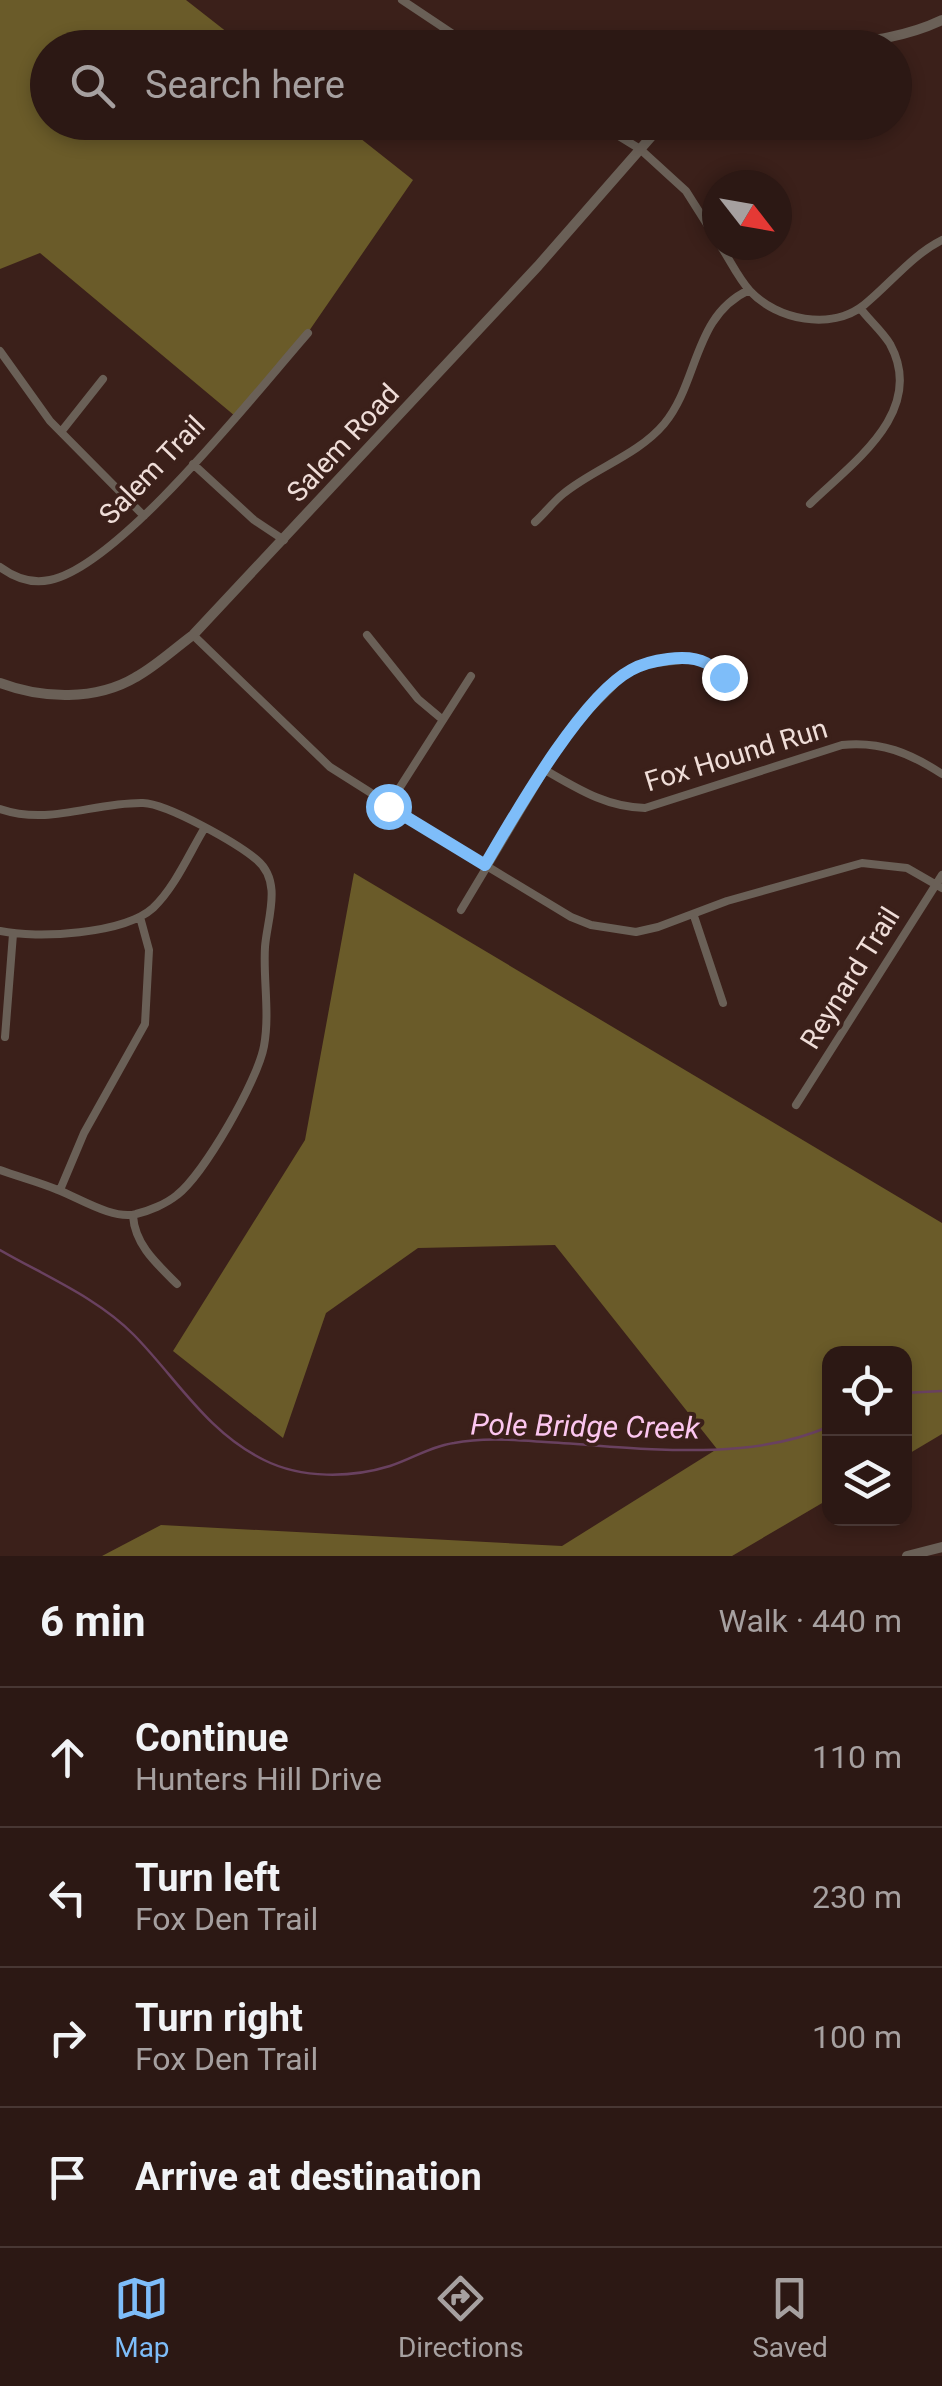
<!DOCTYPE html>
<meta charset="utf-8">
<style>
:root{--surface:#2c1814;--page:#34211d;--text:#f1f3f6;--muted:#a6a0a0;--line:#483734;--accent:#7ebdf9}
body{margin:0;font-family:Roboto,sans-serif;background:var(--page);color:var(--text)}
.controls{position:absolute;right:30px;bottom:30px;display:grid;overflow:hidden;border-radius:20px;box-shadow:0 5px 15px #0003}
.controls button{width:90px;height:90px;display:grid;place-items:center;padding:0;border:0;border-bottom:2px solid var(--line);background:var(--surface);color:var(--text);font:50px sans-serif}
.compass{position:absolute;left:702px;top:170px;width:90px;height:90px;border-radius:50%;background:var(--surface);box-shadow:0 5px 15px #0003;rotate:121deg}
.stop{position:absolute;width:30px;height:30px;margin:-22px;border:8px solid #7ebdf9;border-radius:50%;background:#fff}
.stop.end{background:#7ebdf9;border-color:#fff;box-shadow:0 2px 10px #0008}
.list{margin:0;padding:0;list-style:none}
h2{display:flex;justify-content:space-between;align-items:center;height:130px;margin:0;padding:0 40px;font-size:42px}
h2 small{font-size:32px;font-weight:400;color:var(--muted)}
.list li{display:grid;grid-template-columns:65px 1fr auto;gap:30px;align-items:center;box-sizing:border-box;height:140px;padding:0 40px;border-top:2px solid var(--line)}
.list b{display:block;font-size:38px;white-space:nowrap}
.list p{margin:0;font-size:32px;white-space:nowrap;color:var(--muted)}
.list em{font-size:32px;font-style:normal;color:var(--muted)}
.icon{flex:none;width:55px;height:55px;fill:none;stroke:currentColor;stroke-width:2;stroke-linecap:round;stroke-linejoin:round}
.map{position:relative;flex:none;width:942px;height:1556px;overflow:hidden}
.search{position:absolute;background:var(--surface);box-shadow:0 5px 15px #0003;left:30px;right:30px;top:30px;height:110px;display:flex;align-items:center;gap:25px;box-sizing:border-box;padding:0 35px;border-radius:55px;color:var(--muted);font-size:38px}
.sheet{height:690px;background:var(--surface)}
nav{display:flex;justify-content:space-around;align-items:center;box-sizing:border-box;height:140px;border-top:2px solid var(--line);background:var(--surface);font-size:28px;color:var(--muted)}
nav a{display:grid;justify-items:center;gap:5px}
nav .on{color:var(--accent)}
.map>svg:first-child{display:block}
</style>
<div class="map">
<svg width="942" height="1556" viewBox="0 0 942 1556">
<rect width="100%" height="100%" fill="#3b201a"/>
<path fill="#6a5b29" d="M0,0h186l60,47 -198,1v74l293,1 72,57 -104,151 -74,85 -195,-163 -40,16z
M354,873l588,350v211l-37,22 -1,-102h-74l-1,145 -97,57h-630l59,-31 401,21 155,-97 -162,-204 -137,3 -92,65 -43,125 -110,-87 132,-211z"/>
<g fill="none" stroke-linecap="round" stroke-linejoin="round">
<path stroke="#694160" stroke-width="2.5" d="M0,1250c45,26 98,48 134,85 43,44 73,97 130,125 38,19 87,18 126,6 22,-7 41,-20 64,-23 30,-6 61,-3 91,-1 90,5 201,22 285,-16
M904,1393l38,-2"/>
<path stroke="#6a6057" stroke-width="8" d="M402,0l72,48
M596,122l44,27 46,42 31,49
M720,245c10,15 18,33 30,46 27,29 81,40 114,14 26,-21 48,-50 78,-65
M0,351l50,70 94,95
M61,432l42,-53
M193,464l61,56 30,20
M810,504c42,-41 117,-92 80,-160 -8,-13 -21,-24 -30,-36
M535,522c10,-9 18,-20 28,-28 30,-25 75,-39 101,-70 35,-42 29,-108 85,-134
M0,567c15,11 32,17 50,13 70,-14 207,-189 258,-247
M193,635l137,132 155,98 86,52 20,8 45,7 22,-5 69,-26 135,-38 45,5 35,20
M367,635l51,64 25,21
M545,770c33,19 61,37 100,38l197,-63c39,-4 68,8 100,29
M388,806l83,-130
M0,809c50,17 93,-7 143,-6 25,1 94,40 114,57 26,22 10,59 8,87 -2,32 5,66 -1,99 -6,34 -60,128 -87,149 -11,9 -28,16 -41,19 -23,6 -57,-16 -78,-24 -19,-8 -39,-13 -58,-20
M461,910l97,-162 21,-28 49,-49 19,-7 44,-5 14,3 19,15
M694,916l29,87
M0,931c37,8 124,3 153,-23 22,-21 36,-54 51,-79
M5,1037l8,-103
M796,1105l146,-230
M60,1190l24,-57 61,-109 4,-74 -9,-33
M133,1216c2,29 24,48 44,68"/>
<path stroke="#6a6057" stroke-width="10" d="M807,48c47,-6 91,-7 135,-28
M0,683c42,16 96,18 136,-6 20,-11 38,-28 57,-42l345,-369 126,-144
M907,1556l35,-9"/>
</g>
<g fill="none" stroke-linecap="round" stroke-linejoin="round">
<path stroke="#7ebdf9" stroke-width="12" d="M388,806l97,59c30,-51 96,-168 146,-195 18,-10 56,-17 75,-7 6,3 12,9 18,14"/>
</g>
<g text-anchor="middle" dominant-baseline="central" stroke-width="8" stroke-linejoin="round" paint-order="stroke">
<g font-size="28" fill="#efddd8" stroke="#3b201a">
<text transform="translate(343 443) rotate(-47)">Salem Road</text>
<text transform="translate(152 470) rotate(-46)">Salem Trail</text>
<text transform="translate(736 755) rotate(-17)">Fox Hound Run</text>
<text transform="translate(850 978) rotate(-58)">Reynard Trail</text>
</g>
<g font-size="30" font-style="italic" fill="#fcc6ef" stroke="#3b201a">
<text transform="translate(585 1426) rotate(1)">Pole Bridge Creek</text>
</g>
</g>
</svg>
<div class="controls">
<button><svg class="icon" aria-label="locate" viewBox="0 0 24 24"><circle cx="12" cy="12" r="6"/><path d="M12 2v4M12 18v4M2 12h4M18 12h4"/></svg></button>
<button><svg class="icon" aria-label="layers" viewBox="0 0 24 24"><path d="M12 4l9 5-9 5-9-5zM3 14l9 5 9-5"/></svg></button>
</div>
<svg class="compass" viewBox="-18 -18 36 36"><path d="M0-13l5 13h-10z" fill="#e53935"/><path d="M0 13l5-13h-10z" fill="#a6a0a0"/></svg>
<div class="stop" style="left:388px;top:806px"></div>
<div class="stop end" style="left:724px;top:677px"></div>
<div class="search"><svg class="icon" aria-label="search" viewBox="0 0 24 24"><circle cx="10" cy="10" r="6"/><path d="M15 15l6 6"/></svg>Search here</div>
</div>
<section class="sheet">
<h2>6 min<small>Walk · 440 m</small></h2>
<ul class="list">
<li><svg class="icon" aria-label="ahead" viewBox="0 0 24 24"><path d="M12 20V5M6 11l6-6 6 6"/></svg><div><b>Continue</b><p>Hunters Hill Drive</p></div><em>110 m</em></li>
<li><svg class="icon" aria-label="left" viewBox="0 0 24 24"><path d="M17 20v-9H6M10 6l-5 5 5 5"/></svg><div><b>Turn left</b><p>Fox Den Trail</p></div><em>230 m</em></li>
<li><svg class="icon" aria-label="right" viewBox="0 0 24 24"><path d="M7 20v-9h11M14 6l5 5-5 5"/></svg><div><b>Turn right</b><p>Fox Den Trail</p></div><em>100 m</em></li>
<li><svg class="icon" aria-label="arrive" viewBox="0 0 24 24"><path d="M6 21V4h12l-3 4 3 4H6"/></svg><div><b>Arrive at destination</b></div></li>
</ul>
</section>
<nav>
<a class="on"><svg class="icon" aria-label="map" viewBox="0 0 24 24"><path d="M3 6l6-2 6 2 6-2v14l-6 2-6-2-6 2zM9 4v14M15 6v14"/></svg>Map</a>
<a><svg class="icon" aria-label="directions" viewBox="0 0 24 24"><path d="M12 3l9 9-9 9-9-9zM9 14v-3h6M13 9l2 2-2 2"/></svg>Directions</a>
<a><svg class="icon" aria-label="saved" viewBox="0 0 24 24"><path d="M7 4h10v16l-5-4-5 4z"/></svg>Saved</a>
</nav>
